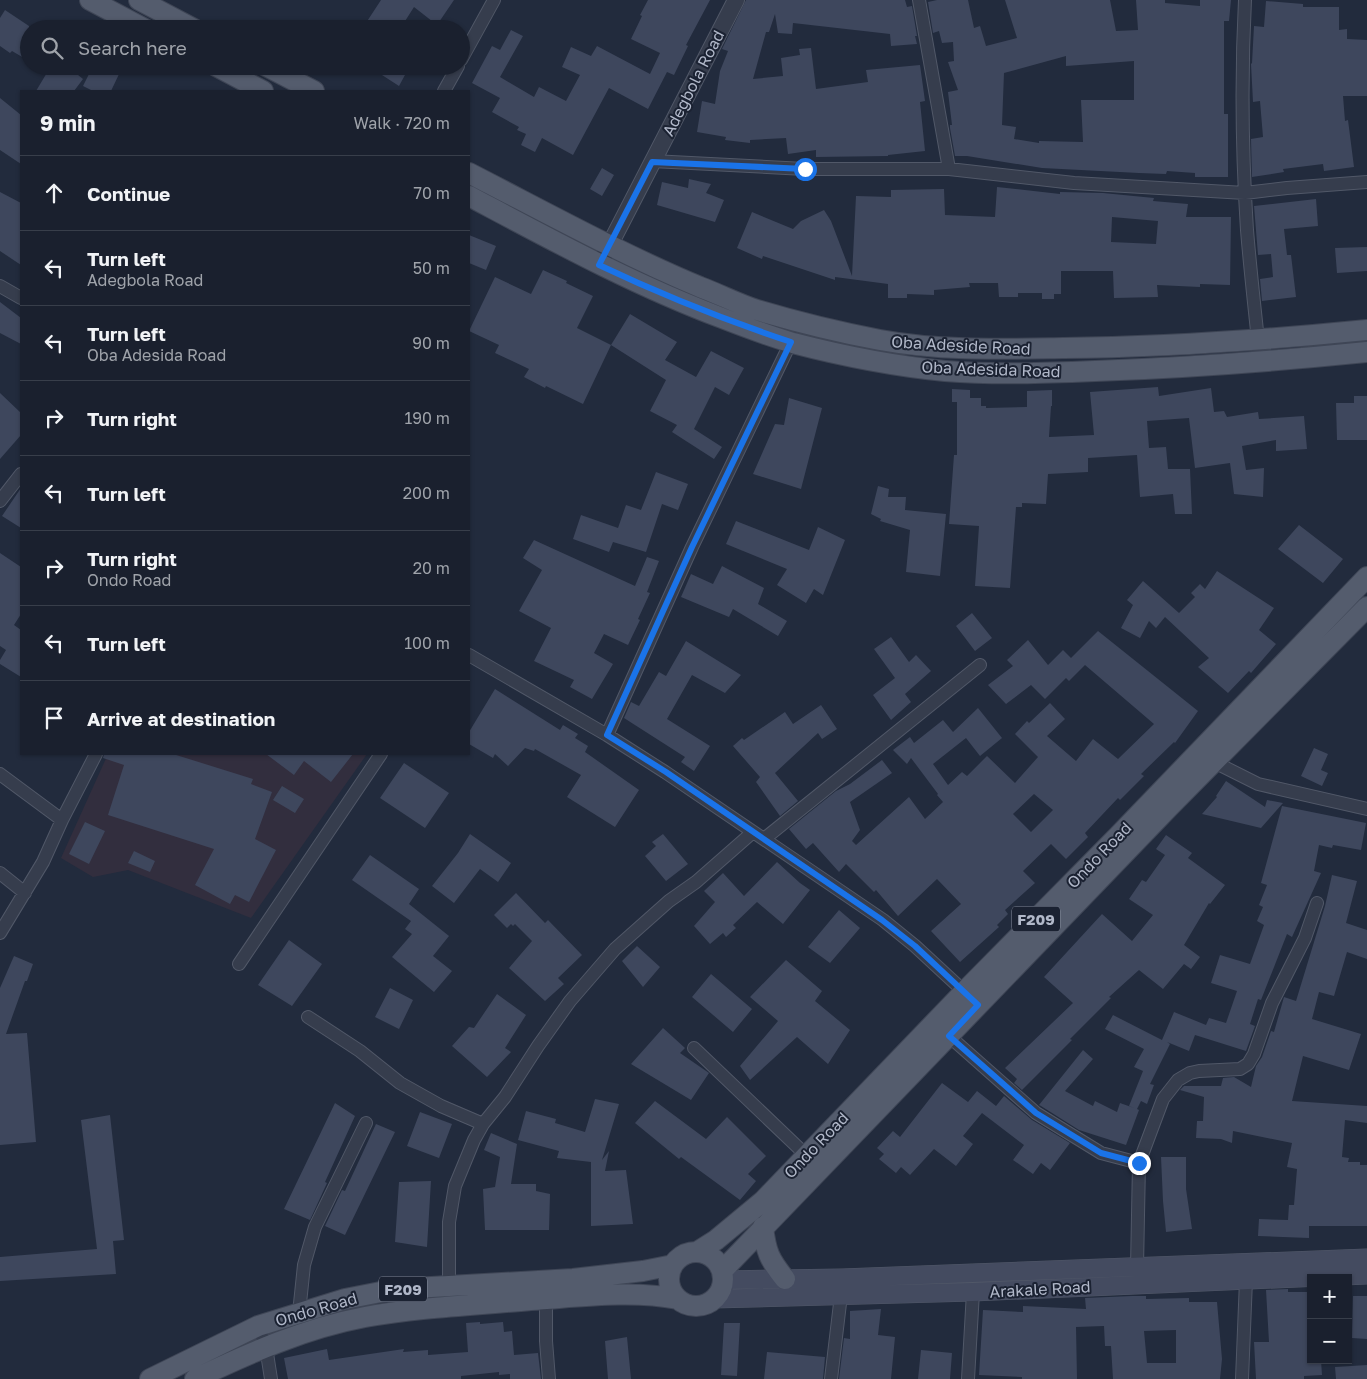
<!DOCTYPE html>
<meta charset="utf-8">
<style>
:root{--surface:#1a202e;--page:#272d3a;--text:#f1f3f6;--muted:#9fa3aa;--line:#383e4a}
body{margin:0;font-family:"Golos Text",sans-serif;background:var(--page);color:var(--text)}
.controls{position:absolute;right:15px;bottom:15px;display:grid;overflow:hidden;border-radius:0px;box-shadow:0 1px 4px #0004}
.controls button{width:45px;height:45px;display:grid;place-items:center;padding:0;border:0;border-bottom:1px solid var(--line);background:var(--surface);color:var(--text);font:25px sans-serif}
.stop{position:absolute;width:15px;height:15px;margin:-11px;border:4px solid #1a73e8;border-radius:50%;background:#fff}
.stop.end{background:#1a73e8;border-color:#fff;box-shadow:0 1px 5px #0008}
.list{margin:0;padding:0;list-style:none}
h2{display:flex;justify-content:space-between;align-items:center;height:65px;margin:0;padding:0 20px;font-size:21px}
h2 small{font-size:16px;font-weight:400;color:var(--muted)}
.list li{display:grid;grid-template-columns:32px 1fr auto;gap:15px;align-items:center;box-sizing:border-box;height:75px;padding:0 20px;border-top:1px solid var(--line)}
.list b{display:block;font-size:19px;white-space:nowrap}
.list p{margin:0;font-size:16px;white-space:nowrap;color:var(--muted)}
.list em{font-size:16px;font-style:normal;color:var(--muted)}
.icon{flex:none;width:28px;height:28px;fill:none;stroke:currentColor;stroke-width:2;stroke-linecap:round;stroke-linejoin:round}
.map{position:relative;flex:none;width:1367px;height:1379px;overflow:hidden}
.search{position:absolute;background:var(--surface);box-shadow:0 1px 4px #0004;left:20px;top:20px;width:450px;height:55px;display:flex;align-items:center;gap:12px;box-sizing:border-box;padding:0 18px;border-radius:28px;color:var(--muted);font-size:19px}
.panel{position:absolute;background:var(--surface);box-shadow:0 1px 4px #0004;left:20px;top:90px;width:450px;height:665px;border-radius:0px}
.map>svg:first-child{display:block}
</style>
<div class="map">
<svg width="1367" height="1379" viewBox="0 0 1367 1379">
<rect width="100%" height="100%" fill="#222b3d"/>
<path fill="#322e3e" d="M108,754h259l-116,164 -123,-48 -35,7 -32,-19z"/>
<path fill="#3e475d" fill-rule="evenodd" d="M381,0h73l-17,25 -23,-18 -14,22h-38z
M648,0h62l-24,45 2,1 -14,29 -7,-3 -19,37 -39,-21 -36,67 -31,-17 -7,14 -14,-7 5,-11 -9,-4 2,-3 -27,-15 8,-14 -28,-15 20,-37 8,4 11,-20 12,6 -23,41 34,20 5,-10 27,14 14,-26 -18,-8 9,-20 20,9 6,-10 53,28 10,-21 -29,-14 11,-23 -2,-1z
M746,0h159l2,7 5,-1 5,30h-2l2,8 -26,2 -1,-12 -97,-11 -1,11 -14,-1 -3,-19 -6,18h-3l-13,47 30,-3 -2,-18 19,-3 -1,-6 12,-1 5,41 52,-7 -2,-12 54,-5 5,36 -5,1 5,49 -37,4v1l-72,1v-7l-28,4 -2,-16 -36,2v3l-25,-3 1,-3 -29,-5 5,-31 13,3 5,-33 8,-20 -6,-2z
M937,0h31l6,28 6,-2 6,20 31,-8 -12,-38h105l6,31 22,-1 -2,-30h29v3l35,3v-6h31l-2,21h-5v93h4v63h-33v-4l-28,-2 -1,3 -27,-1 -97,-5 -75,-12h-12l-5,-28v-3h2l-4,-33 10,-2 -10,-28 6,-1 -1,-19 -11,1 -3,-12 -6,2 -5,-31zM1066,56v10l68,-5v39h-53l2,42 -44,-1v2l-25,-4 2,-12 -14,-2 2,-52z
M1266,1l37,3v3h36v23l8,-1v10l20,1v56h-24l2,25 3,-1 6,47 -30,4 -1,-7 -40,5 1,3 -32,5 -1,-38 12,-2 -3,-36 -7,1 -2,-38 1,-1 2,-37 10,1z
M5,10l24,16v35l-17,-10 -2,2 -10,-7v-28z
M51,66h16l16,13 -9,12h-38z
M93,66h16l11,6 -9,19h-18l-10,-5z
M388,66h3l14,9 -6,11 -17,-11z
M0,98l21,17v49l-21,-14z
M602,168l12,7 -12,21 -12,-7z
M689,179l22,5 -5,9 18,7 -9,22 -58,-17 5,-23 26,6z
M997,187l63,7v-2l43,1 51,5 -1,3 35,3 -2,13h45l-1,68 -30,-1v3l-43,-2 1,12 -44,1 -1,-27h-52v23h-7v5h-12v-6h-24v4h-19l-1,-14h-29l1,4 -36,3v5l-27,-1v4h-19v-14l-53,-7v3l-72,-24 -1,3 -25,-11 15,-36 41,17 8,-8 23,-11 7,11 21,55 4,-80 35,1v-7l53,-1 1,26 50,2zM1112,217l46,4 -2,23 -45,-2z
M0,192l21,11v62l-21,-14z
M1316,199l2,27 -34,3 3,26h4l5,42 -34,4 -2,-22 13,-2 -2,-23 -13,1 -4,-49z
M469,235l27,11 -10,24 -17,-7z
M1367,247v24l-30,2 -2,-25z
M543,270l24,11 -1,2 27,13 -16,32 34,17 -28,59 -37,-18 -1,2 -21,-11 5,-8 -34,-16 4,-8 -30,-14 26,-54 36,17z
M0,302l21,16v26l-21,-11z
M630,314l47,28 -12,18 31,17 15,-26 33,17 -15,27 -14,-8 -21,42 28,18 -8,12 -42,-27 5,-7 -27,-14 16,-31 -55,-35z
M1158,387l1,9 52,-8 3,24 10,-1 3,6 31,-5 1,7 45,-3 3,33 -31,2v-11l-34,6 4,24 18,-2 -1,29 -29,-3 -4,-31 -35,5 -6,-50 -42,3 2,27 17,-1 2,22h22l2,45h-17l-2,-20 -33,3 -3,-42 -49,3v14l-40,2 -2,30 -24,-1v4h-6l-6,81 -35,-2 4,-60 -30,-2 5,-69h3v-53h-5v-13l18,1v8h11v8h5v2l41,-1v-16l25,-1v16h-1l-2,31 45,-2 -4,-43z
M0,393l21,20v22l-21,24z
M1354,396h13v44h-30l-1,-37h18z
M789,398l33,10 -21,81 -48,-15 22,-50 9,1z
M656,472l32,12 -10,26 -16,-6 -16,48 -33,-10 -4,10 -36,-13 8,-24 37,13 8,-23 15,5z
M878,486l11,3 -1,8h18l-1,13 41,4 -6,62 -34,-4 4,-42 -30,-9 1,-2 -10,-5z
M21,488v40l-19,-12z
M736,521l73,29 9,-23 27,13 -22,55 -9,-6 -8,14 -29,-18 10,-16 -61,-25z
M1299,525l44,34 -20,24 -45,-34z
M534,540l101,46 12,-29 12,4 -12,31 3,1 -12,26 2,1 -12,25 -24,-11 -10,19 19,11 -21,35 -22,-12 4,-7 -40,-19 17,-33 -32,-17 23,-41 -19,-12z
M0,553l21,14v47l-7,11 7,5v47l-21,-13v-4l6,-10 -6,-4z
M722,566l42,22 -6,16 29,17 -9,15 -45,-27 -4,8 -48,-20 10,-23 22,10z
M1217,571l57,37 -15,22 17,14 -25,29 -2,-2 -21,22 -30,-26 11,-9 -44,-41 -9,11 -7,-7 -9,17 -19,-10 12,-23 -6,-5 16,-19 36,32 16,-16 -4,-4 9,-9 5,5z
M972,613l20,25 -17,13 -19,-25z
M1098,631l100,80 -23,32 -1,-1 -33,32 3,2 -24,24 -2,-2 -33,35 3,4 -22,22 -15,-15 -28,27 12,12 -30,27 3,4 -11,11 2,2 -39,35 -29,-31 30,-27 -24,-25 -39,37 -22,-26 -2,2 -28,-28 -7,8 -26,-29 -7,6 -17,-20 47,-38 14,-7 32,-24 10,13 -42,29 10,28 -8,11 4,4 53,-48 16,22 18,-17 -6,-7 1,-1 -27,-36 -4,6 -14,-14 17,-13 4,6 29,-23 10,12 25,-24 24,30 -22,18 -14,-18 -33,26 15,21 14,-13 5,4 20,-20 28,27 23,-26 -23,-23 12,-13 2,2 21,-20 15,16 -18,17 29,25 17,-22 25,20 36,-35 -69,-59 -16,16 -3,-3 -21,21 -14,-14 -25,19 -18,-19 25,-19 -6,-6 21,-20 20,25 15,-15 8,8zM1034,794l19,16 -22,22 -18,-18z
M891,637l18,25 7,-7 15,16 -26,23 6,8 -20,18 -18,-25 22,-17 -21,-29z
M686,641l55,34 -16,18 -33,-18 -25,44 43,27 -16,25 -13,-9 4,-5 -61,-39 7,-16 8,4 20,-34 7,4z
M495,689l65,41 3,-5 15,9 -3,4 13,8 -3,6 54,38 -24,37 -48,-30 14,-22 -46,-26 -1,2 -9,-3 -17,18 -13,-12 -2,4 -24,-14v-12z
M821,705l16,24 -15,10 -4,-6 -43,40 23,28 -18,15 -24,-34 4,-5 -27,-31 9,-8 2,2 41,-28 8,12z
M1314,748l14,6 -7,16 7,3 -6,13 -21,-10z
M104,754h69l80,25 -2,5 21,8 -17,47 21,11 -27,52 -14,-7 -5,9 -35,-19 19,-36 -106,-34 16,-50 -21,-7z
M266,754h87l-22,28 -27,-21 -10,14z
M404,763l45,30 -24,35 -45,-30z
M1226,781l39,26 2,-7 16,3 -22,25 -59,-14 15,-17 -1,-1z
M282,786l22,13 -9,14 -22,-13z
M1282,806l84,17 -5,27 -28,-5 -1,3 -13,-3 -5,26 7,2 -29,64 -5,-3 -26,66 -3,-1 -8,25 5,2 -9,25 -51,-16 -6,16 -22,-9 3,2 -20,40 4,1 -7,19 -6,-3 -4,8 2,1 -13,35 -47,-15 -38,-24 -2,-1 44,-55 10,9 -28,32 28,15 2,-5 22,11 3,-9 14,5 -5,-2 14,-35 -9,-4 10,-18 -39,-20 8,-14 49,25 12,-28 32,13 3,-7 17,5 11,-32 -26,-8 9,-28 30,9 14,-39 -7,-4 6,-14 -4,-2 8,-20 -6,-2z
M85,822l20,9 -16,33 -20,-10z
M470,834l41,29 -13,19 -18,-13 -26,34 -22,-17 26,-33z
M663,834l25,30 -22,17 -21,-25 11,-10 -4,-4z
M1166,835l26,18 -4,5 37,27 -15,19 -1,-1 -25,42 16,12 -9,12 -7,-5 -21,25 -24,-19 -30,27 2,1 -41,41 2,1 -50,50 -8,-7 3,-4 -12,-11 68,-65 -29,-26 58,-63 30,27 21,-26 -24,-16 13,-19 4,2 19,-27 -9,-6z
M134,851l21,10 -5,11 -22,-9z
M370,855l49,34 -10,15 40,32 -16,20 19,15 -18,21 -42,-35 20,-23 -7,-5 6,-8 -59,-41z
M777,862l23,21 10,7 -27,34 -26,-22 -24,23 3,3 -10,9 -3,-4 -13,11 -16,-18 21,-24 -11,-11 19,-18 21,23z
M1332,875l25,6 -11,42 21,7v29l-20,-7 -13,44 -15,-4 -7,27 49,15 -12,36 -46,-14 -11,45 75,5v17l-22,-3 -3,37 7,1 -1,4h12v3h7v61h-58v12l-51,-2 1,-17 29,1 1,-15h5l3,-36 -10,-2 5,-24 -59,-12 -1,12 -11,-4 -25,-1 1,-17h6l1,-24 -24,-7 4,-4h37l2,-8 11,-1 17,10 5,-21 6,-9 9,-26 3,1 10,-35 12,4 29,-95z
M516,893l29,30 3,-3 34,35 -24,23 6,6 -19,17 -36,-33 23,-27 -17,-17 -2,2 -2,-2 -4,4 -13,-13z
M839,910l21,18 -30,35 -22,-16z
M289,940l33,24 -30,42 -34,-21z
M637,946l23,21 -17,20 -21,-26z
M14,956l19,8 -6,17h-2l-19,53 21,-1 9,109 -36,3v-157z
M786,960l36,31 -7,10 35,29 -22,34 -31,-27 -47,43 -10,-14 38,-45 -28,-24z
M711,974l41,35 -19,23 -41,-35z
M390,988l23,12 -14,29 -24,-12z
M497,994l29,21 -21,33 6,4 -24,25 -35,-31 17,-19 5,1z
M663,1028l22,20 -5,5 29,20 -18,27 -60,-36z
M942,1083l26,19 9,-11 19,15 8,-10 28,24 38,23 -20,27 -9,-7 -8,11 -20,-14 11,-15 -42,-32 -19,23 10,8 -17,22 -22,-17 -24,26 -9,-8 -5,6 -17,-14 5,-5 -7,-6 16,-17 7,6z
M595,1099l24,5 -17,56 7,-9 -4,20 21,-1 7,54 -42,2v-64l-34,-4 2,-7 -41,-11 8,-29 30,8 -1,4 30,9z
M655,1101l51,38 21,-22 39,39 -18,18 8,7 -16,19 -59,-43 -2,2 -44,-36z
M335,1103l20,13 -30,66 2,1 -17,37 -26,-11z
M420,1112l32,12 -13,34 -32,-12z
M110,1115l14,125 -11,1 3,33 -116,7v-24l97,-8 -16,-129z
M376,1124l19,8 -50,103 -20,-9 17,-36 3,1z
M491,1133l26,11 -6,40h25v7l14,3 -1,36h-64l-2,-41 12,-2 5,-30 -16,-7z
M1161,1157h25v32l6,40 -26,3 -3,-31z
M431,1181l-4,66 -32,-5 4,-60z
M1288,1289v3h23v68h10l1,15 -18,1v3h-48l-2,-37h15l-3,-52z
M1132,1296h14v3l43,-1v4h28l5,57 -2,20h-107l-2,-33h-6l-1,-20 -28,1 1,52h-55v-2l-43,-2 4,-65 40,2v-6l63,3 -1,-11zM1176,1330v33h-29l-3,-32z
M1353,1296h14v43l-15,-1z
M881,1309l-3,26 17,2 -4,42h-52l5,-41 6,1v-28z
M480,1322v2l23,-2 1,10 8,-1 2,24 24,-2 3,26h-31v-5l-11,1v-3l-38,4v3h-173l-4,-21 43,-9 2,11 75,-11 -1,3 25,-2v5l40,-3 -2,-29z
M724,1323h16l-3,53 -16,-1z
M627,1337l4,42h-23l-3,-38z
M921,1350l31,3 -2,26h-32z
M767,1352l58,5 -2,22h-59z
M1367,1365v14h-31l-1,-12z"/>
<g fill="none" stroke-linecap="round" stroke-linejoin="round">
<g stroke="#515868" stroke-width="14">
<path id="minor" d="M919,0l30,169
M1245,0c-4,76 -3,153 2,230 3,37 7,73 11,110
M461,60l33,-60
M444,91l14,-25
M652,161l153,8h144l125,14 171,10 42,-5 80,-6
M0,286l21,12
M0,501l21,-27
M469,655l138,80 58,37 218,148 32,26 54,50
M607,735l85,-188 99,-205
M1208,759l50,25 109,25
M0,774l62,46
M764,839l216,-174
M0,873l25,20
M0,933l43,-71 19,-42 34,-66
M239,964l142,-210
M308,1017l52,34 40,32 41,23 42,18
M949,1036l87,77 65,40 38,10
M694,1048l112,107
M1137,1267l2,-104 24,-64 15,-19 12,-7 9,-2 41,-2 8,-5 6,-10 18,-51 33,-65 12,-35
M449,1287v-65l6,-36 19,-46 9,-16 22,-27 33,-51 32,-45 45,-52 54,-48 27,-19 57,-50
M546,1299v42l3,38
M299,1313l5,-48 11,-38 51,-104
M258,1326l8,21 5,32
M831,1379l10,-84
M968,1379l5,-87
M1242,1379l4,-99"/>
</g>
<g stroke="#515868" stroke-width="18">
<path id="tertiary" d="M604,256l132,-256"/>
</g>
<g stroke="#515868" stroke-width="19">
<path id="secondary" d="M723,1280l119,-2 525,-20
M713,1299l260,-7 394,-17"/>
</g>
<g stroke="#3f4656" stroke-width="22">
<path id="primary" d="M90,0l55,29
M139,0l55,29
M216,66l47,25
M266,66l48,25
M469,173c76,39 152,81 231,114 19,7 38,17 57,23 40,12 81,22 123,30 60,11 122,9 183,8 101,-1 203,-8 304,-18
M469,196c83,44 165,89 253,122 23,9 47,18 71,25 50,13 101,23 152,28 50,4 101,2 150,0 91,-3 182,-10 272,-19
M763,1227c3,25 6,32 22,52
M697,1252l19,-12 47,-39 201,-209 154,-156 249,-259
M669 1279a27 27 0 1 1 54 0a27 27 0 1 1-54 0Z
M722,1271l447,-464 198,-200
M150,1379l108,-53 87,-27 51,-10 177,-10 70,-8 30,-6
M195,1379c54,-26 111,-51 170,-62 55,-10 111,-12 166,-17 48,-3 100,-10 147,-1"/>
</g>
<use href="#minor" stroke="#363d4d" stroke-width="12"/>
<use href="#tertiary" stroke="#363d4d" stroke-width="16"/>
<use href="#secondary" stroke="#444b60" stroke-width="18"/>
<use href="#primary" stroke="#545c6d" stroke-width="20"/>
</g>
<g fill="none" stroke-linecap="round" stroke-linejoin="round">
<path stroke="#1a73e8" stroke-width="6" d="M805,169l-153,-7 -53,103c63,30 126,55 192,77l-99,205 -85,188 59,37 216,148 33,26 63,59 -29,31 87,77 65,40 38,10"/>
</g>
<g text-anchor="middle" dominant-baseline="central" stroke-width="4" stroke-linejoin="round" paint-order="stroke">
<g fill="#1b2232" stroke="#848b9c" stroke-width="1">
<rect x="1012" y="906.5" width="48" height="25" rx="4"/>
<rect x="379" y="1276.5" width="48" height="25" rx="4"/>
</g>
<g font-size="15" font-weight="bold" fill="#b1b8c9">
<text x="1036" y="919">F209</text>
<text x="403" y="1289">F209</text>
</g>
<g font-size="16" fill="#b1b8c9" stroke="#1b2232">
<text transform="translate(693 83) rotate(-63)">Adegbola Road</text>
<text transform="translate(961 345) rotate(3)">Oba Adeside Road</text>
<text transform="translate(991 369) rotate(2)">Oba Adesida Road</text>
<text transform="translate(1099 855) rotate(-46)">Ondo Road</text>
<text transform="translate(816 1145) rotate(-46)">Ondo Road</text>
<text transform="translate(1040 1289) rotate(-3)">Arakale Road</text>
<text transform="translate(316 1309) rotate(-16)">Ondo Road</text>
</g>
</g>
</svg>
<div class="controls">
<button>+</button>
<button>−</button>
</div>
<div class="stop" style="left:805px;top:169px"></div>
<div class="stop end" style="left:1139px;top:1163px"></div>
<div class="search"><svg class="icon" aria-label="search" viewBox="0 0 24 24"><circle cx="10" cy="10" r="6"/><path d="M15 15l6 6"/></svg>Search here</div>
<section class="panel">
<h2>9 min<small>Walk · 720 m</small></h2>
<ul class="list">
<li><svg class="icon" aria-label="ahead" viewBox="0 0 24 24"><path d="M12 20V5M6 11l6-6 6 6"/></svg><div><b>Continue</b></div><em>70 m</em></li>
<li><svg class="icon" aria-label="left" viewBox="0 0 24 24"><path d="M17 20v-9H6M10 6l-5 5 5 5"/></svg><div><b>Turn left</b><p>Adegbola Road</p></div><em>50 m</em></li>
<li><svg class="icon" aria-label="left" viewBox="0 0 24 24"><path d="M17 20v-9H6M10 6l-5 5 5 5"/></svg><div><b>Turn left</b><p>Oba Adesida Road</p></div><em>90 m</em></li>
<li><svg class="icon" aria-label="right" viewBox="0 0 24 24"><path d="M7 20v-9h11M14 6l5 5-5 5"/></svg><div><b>Turn right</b></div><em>190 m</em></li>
<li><svg class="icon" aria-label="left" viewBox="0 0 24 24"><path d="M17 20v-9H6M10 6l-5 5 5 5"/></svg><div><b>Turn left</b></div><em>200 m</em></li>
<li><svg class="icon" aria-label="right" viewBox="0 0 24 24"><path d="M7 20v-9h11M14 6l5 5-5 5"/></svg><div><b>Turn right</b><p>Ondo Road</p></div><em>20 m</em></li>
<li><svg class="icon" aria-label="left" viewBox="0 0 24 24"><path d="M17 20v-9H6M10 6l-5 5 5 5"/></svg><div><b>Turn left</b></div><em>100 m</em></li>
<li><svg class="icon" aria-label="arrive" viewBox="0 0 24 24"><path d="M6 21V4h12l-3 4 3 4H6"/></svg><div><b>Arrive at destination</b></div></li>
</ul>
</section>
</div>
